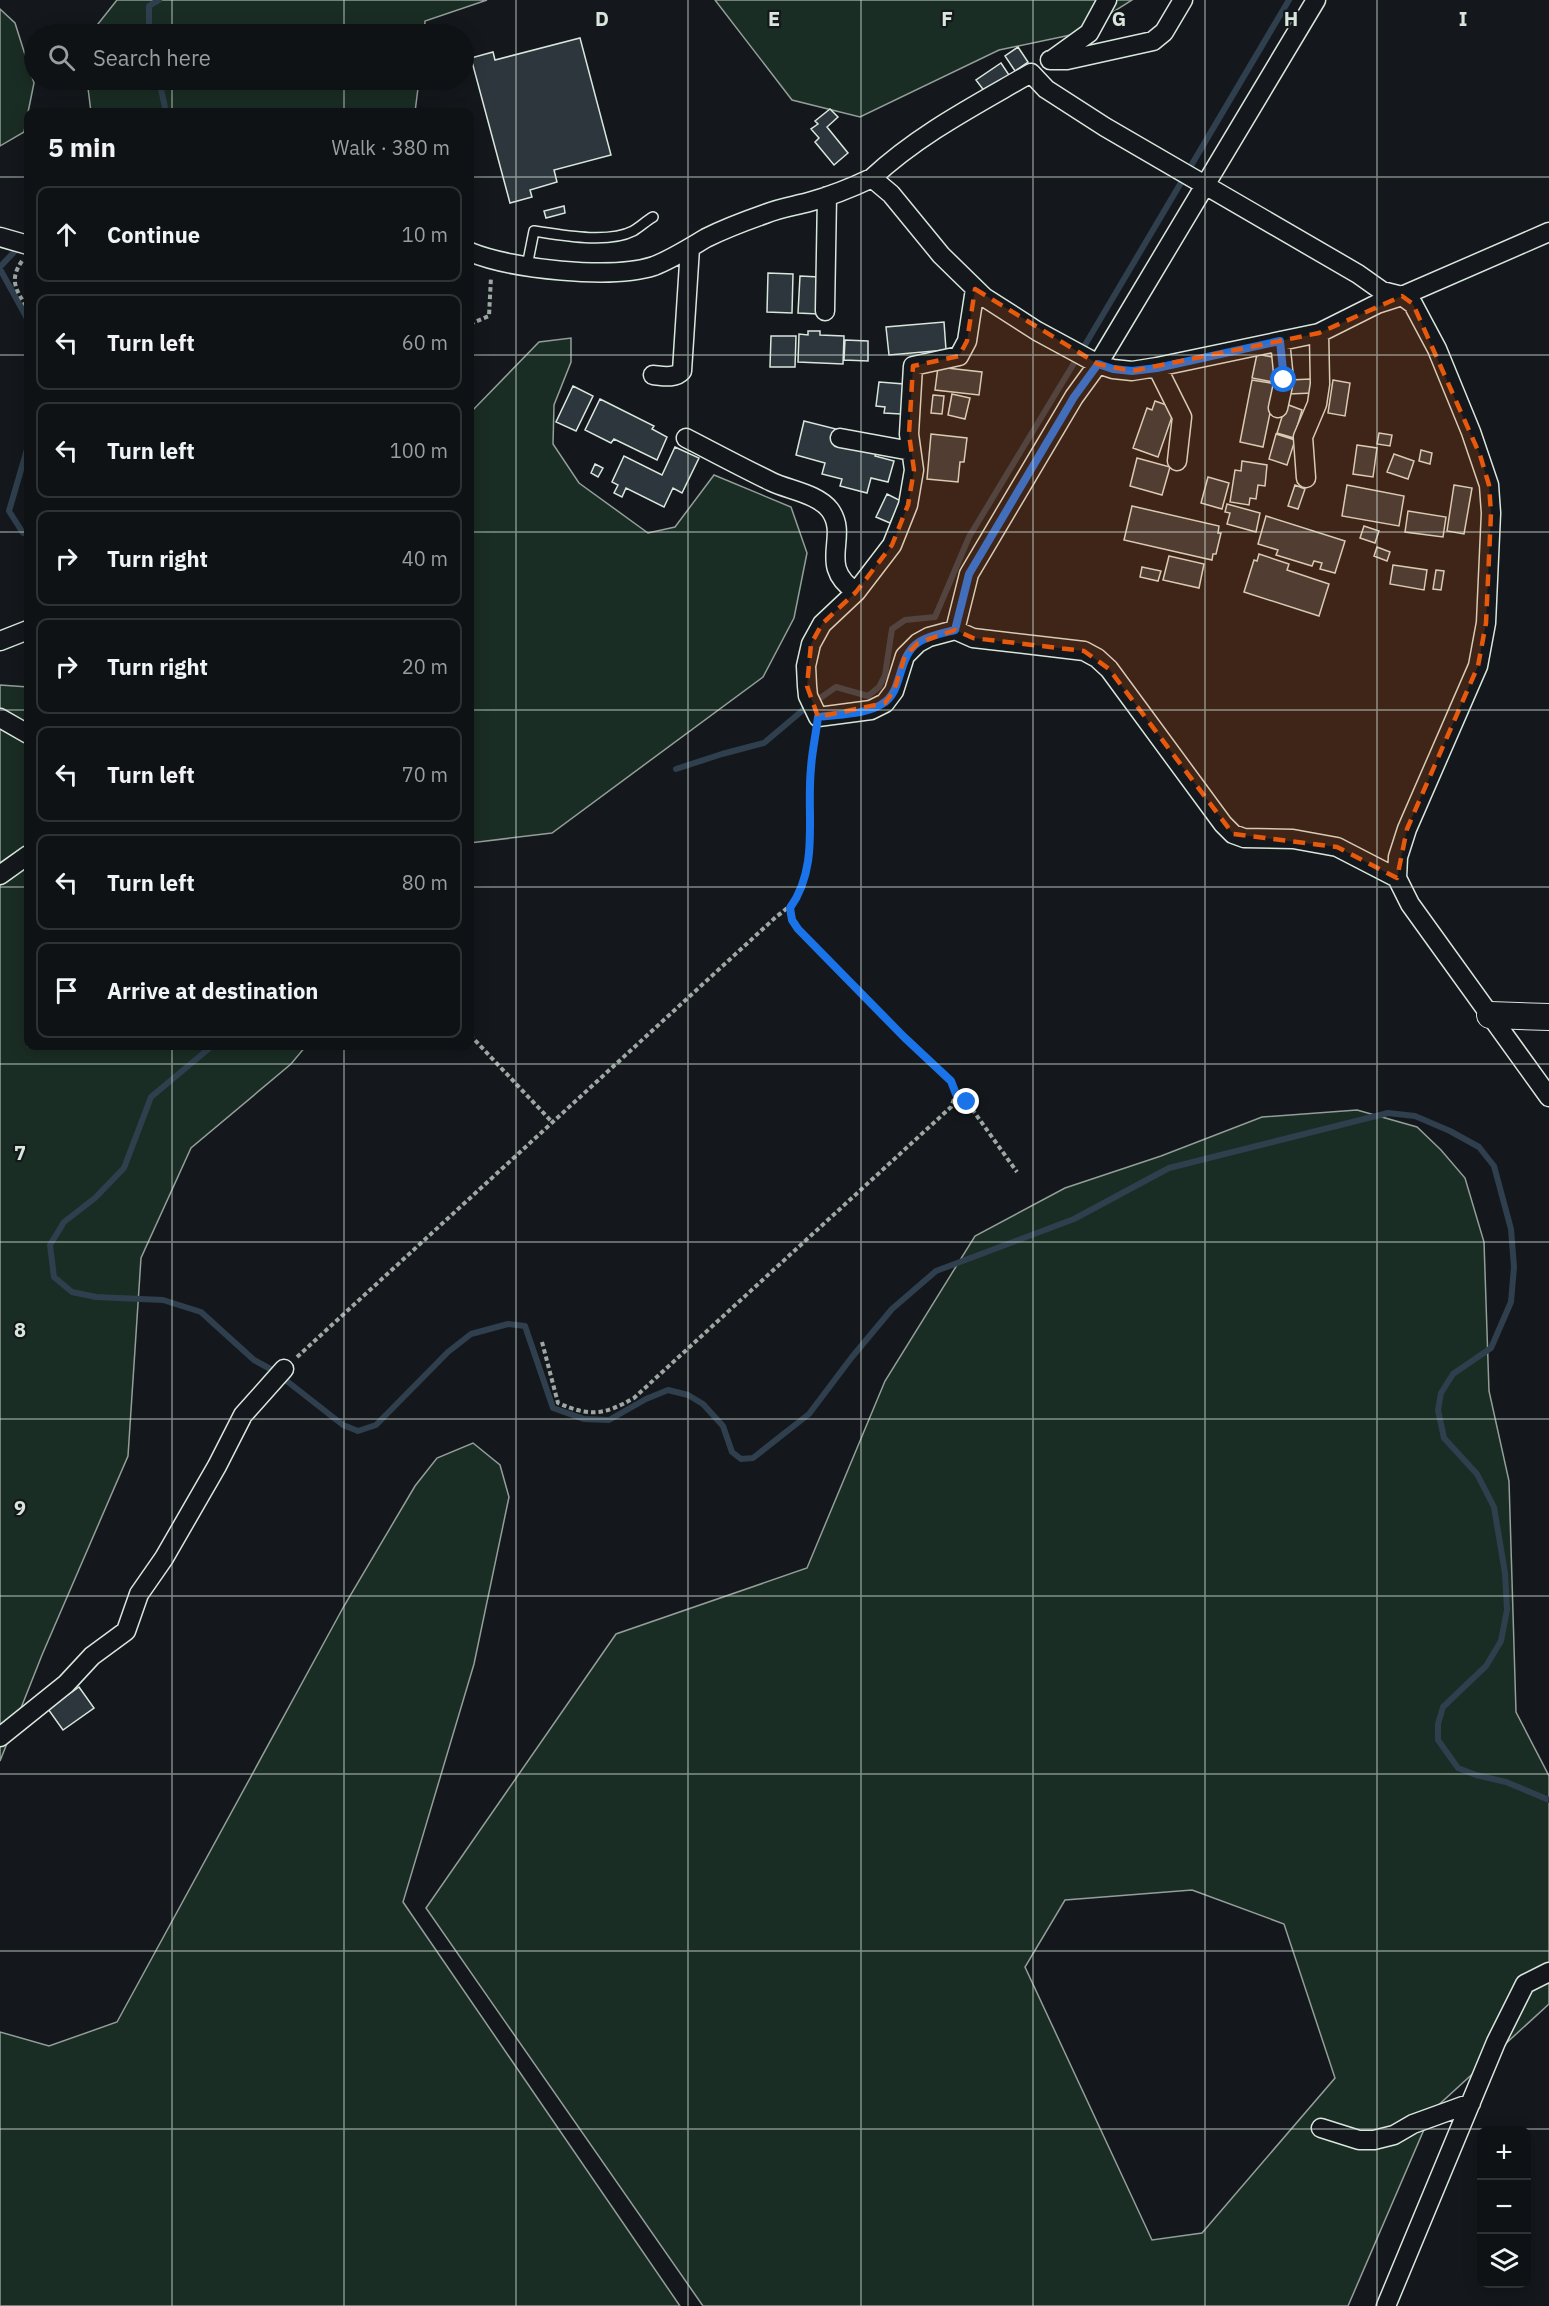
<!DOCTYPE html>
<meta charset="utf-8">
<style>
:root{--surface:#0f1215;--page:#181b1e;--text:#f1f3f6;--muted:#9b9ea0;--line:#2f3234}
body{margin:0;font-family:"IBM Plex Sans",sans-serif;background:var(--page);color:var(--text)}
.controls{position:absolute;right:18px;bottom:18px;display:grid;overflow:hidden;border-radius:12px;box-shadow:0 3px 15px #0003}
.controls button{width:54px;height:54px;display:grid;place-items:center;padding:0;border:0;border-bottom:2px solid var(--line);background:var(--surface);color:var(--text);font:30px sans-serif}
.stop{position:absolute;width:18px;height:18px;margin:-14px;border:4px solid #1a73e8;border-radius:50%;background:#fff}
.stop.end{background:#1a73e8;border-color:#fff;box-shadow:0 2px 6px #0008}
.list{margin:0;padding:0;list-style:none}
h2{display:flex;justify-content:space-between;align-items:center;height:78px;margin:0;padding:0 24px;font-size:26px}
h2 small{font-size:20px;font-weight:400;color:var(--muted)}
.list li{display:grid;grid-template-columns:39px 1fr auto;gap:18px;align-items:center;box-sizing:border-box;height:96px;margin:0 12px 12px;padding:0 12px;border:2px solid var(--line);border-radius:12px}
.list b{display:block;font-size:22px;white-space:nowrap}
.list em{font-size:20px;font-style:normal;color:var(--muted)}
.icon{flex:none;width:33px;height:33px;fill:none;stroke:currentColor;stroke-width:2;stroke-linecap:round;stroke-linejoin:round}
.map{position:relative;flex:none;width:1549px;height:2306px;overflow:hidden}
.search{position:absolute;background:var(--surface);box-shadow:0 3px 15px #0003;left:24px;top:24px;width:450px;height:66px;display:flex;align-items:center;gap:15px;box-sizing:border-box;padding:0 21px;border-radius:33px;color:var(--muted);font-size:22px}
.panel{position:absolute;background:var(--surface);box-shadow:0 3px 15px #0003;left:24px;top:108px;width:450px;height:942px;border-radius:12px}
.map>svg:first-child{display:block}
</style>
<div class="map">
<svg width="1549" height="2306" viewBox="0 0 1549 2306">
<rect width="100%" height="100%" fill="#14181c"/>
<path fill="#1a2d24" stroke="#939e99" stroke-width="1.5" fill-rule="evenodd" d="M117,0h370l-62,21 -1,13h-334z
M715,0h417l-52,33 -81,17 -139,67 -68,-17z
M0,9l15,14 19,60 -10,49 -24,14z
M87,80h332l-4,32h-324z
M571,338v24l-17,43 -1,39 26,39 69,50 27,-6 39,-52 77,32 16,46 -13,65 -31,59 -211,156 -82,10v-430l69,-71z
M0,685l28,2v359h278l-15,18 -100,84 -50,110 -13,198 -86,199 -42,106z
M1357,1110l60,17 24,23 24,28 19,64 5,149 20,90 7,231 33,64v228l-117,107 -84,195h-645l-277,-398 190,-274 191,-66 78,-187 90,-145 90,-48 96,-32 101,-39zM1192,1890l92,34 51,154 -133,155 -50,7 -127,-273 40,-67z
M473,1443l27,22 9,32 -35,167 -71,238 277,404h-680v-274l49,14 68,-24 227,-416 71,-120 22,-28z"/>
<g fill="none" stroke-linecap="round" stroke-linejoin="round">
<path stroke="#2f3f4d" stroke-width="6" d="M149,34v-28l10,-6
M159,80l7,32
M0,267l15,-16
M0,269l28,51
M28,446l-19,65 14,22 5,-2
M676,769l46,-15 42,-11 39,-33 33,-23 32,9 11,-9 6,-12 7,-46 13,-9 30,-3 34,-80 116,-192 204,-345
M212,1046l-61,51 -27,71 -29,30 -31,24 -14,23 4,32 18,15 24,5 67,3 38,12 53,48 20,11 69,54 15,6 18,-6 72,-73 23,-18 37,-10 17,2 28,82 31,11 25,1 37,-21 22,-9 20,5 15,9 20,22 9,26 9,7 12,-1 56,-44 43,-57 40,-48 44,-38 138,-52 95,-51 219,-55 27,3 35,15 29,16 15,19 17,63 3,38 -3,35 -20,46 -38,26 -12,19 -3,17 6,28 33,36 17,33 11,66 2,37 -6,31 -15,25 -43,41 -5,17v16l20,28 18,7 30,7 43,18"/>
</g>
<path fill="#2c363c" stroke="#d8e6dc" stroke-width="1.5" d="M580,38l31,117 -57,15 3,12 -27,8 2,7 -22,6 -39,-145 22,-6 2,8z
M1018,47l10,15 -13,9 -10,-15z
M1001,63l8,12 -24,17 -9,-12z
M830,109l8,8 -11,10 21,26 -14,12 -19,-23 4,-4 -8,-9 7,-5 -3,-3z
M564,206l1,7 -19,5 -2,-7z
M768,273l25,1 -1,39 -25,-1z
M800,276l19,1 -1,37 -20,-1z
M944,322l2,28 -57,5 -3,-28z
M808,331h12v4l24,1 -1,28 -45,-2 1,-28 9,1z
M771,336h25l-1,31h-25z
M845,340l23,1v20l-24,-1z
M1257,354l20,4 -4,24 -21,-4z
M938,367l44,5 -3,23 -44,-5z
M1311,379l1,14 -23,1v-14z
M1252,380l24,4 -13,63 -23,-5z
M1333,380l17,3 -5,33 -17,-3z
M879,382l25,2 -3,30 -17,-1 1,-6 -9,-1z
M573,386l20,10 -17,35 -20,-9z
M952,394l18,4 -5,21 -17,-4z
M933,395l11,1 -2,18 -11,-1z
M600,399l54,27 -2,3 15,8 -10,23 -43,-21 -3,4 -26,-13z
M1155,401l20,7 -17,49 -25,-9 14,-40 5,2z
M1286,404l16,6 -8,28 -17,-5z
M804,421l32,8 -3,13 43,11 -1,3 19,5 -6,21 -17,-4 -4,15 -27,-7 2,-7 -20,-5 3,-11 -29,-8z
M1379,433l13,2 -2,11 -13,-2z
M931,434l36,4 -3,24h-4l-2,20 -31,-3z
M1276,434l19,6 -8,25 -18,-6z
M1357,445l20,3 -4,29 -20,-3z
M675,447l24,11 -17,35 -9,-5 -9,19 -38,-19 -4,9 -8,-4 4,-8 -6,-3 12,-26 38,19z
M1421,450l11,3 -2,11 -11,-3z
M1394,454l20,7 -6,18 -21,-7z
M1137,458l33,9 -8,28 -32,-9z
M1242,461l25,4 -2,21 -7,-1 -2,14 -6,-1 -1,7 -19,-3 5,-32 6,1z
M595,464l8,4 -5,9 -7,-4z
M1208,477l21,6 -7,26 -21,-6z
M1295,485l10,4 -7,20 -10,-3z
M1347,485l57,11 -5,30 -57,-10z
M1454,485l18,3 -8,46 -17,-3z
M887,494l14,7 -11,22 -14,-6z
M1227,504l33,9 -4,19 -29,-8 3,-11 -5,-1z
M1132,506l87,20 -1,7h3l-5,21h-3l-1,6 -88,-20z
M1408,511l38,6 -3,20 -38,-5z
M1266,516l79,25 -10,32 -15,-4 2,-6 -8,-2 -2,5 -36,-11 2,-5 -20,-6z
M1364,526l15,5 -4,12 -15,-5z
M1377,547l13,5 -3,9 -13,-5z
M1259,554l30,10 -2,6 42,14 -10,32 -75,-24 10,-32 3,1z
M1169,556l35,8 -5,24 -36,-8z
M1393,565l34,5 -3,20 -34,-6z
M1142,567l19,4 -3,10 -18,-4z
M1436,570l8,1 -3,19 -8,-1z
M79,1687l15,21 -31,22 -15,-21z"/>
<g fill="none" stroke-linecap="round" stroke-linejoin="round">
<g stroke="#d8e6dc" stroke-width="12">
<path id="lane" d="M527,266l7,-35c27,4 74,13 99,0 7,-4 13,-10 20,-14"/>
</g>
<g stroke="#d8e6dc" stroke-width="21">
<path id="street" d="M1053,59l36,-26 18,-33
M1050,60h17l86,-19 11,-9 19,-32
M872,178c47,-44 104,-73 159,-105l15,16 59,38 253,147 24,17 20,5 11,8 24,45 34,83 18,53 2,28 -5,110 -8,43 -71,163 -9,28 -1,21 13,26 139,193
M0,237l28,8
M470,252c41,17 141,28 184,14 18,-7 35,-18 52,-28 18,-9 39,-17 59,-24 14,-6 29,-8 44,-12 22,-6 42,-14 63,-24l19,16 50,61 43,42 53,34 61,33 15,5 19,2 25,-4 162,-34 58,-29 25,-8 147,-64
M975,289l-8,52 -8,15 -46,10 -4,68 5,36 -6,35 -16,40 -36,47 -34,32 -11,20 -5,22 1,20 1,10 10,21 53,-7 14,-7 9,-12 11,-35 13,-13 11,-6 26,-7 18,8 111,13 13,7 12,11 114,155 10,10 11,4 49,1 44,8 60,31
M825,311l2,-115
M1157,367l25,50 -5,44
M653,375c10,1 22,4 29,-4l8,-123
M1278,408l6,-28 -4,-39
M686,438c29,15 57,30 86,44 17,8 46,12 58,28 20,28 -14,55 26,82
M840,438l71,13
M1306,478l-3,-41 14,-33 3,-20 -1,-51
M955,630l14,-56 105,-177 24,-33 218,-364
M0,641l28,-11
M0,718l28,16
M0,875l28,-20
M0,1737l66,-53 26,-28 34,-25 13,-37 25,-36 53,-92 26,-51 41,-46
M1321,2128l38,12h15l20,-5 19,-11 58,-21
M1386,2306l110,-264 29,-58 24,-12"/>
</g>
<g stroke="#d8e6dc" stroke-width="28">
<path id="secondary" d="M1490,1015l59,2"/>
</g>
<path stroke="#9da8a2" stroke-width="4" stroke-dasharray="4.5 3" stroke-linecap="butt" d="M22,261c-14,20 -5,30 6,48
M470,324l19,-8 2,-39
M470,1035l82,87
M956,1094l11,8 50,70
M542,1342l16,61c32,14 46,12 76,-5l317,-291 5,-13 -5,-13 -47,-44 -106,-108 -6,-9 -2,-12
M297,1357l480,-441c47,-31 30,-98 33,-147 1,-12 4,-24 6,-36"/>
<use href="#lane" stroke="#14181c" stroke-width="9"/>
<use href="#street" stroke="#14181c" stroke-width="18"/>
<use href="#secondary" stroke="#14181c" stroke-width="26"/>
</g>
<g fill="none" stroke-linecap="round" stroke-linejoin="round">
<path stroke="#1a73e8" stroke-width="8" d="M967,1102l-11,-8 -5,-13 -47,-44 -106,-108 -6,-9 -2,-12c30,-42 16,-93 21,-140 1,-17 5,-34 7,-51 21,-3 47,-2 64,-13 22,-12 14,-47 37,-62 11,-7 24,-9 36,-12l14,-56 105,-177 24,-33 15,5 19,2 25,-3 123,-27 4,39"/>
</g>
<path fill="#e8590c" fill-opacity="0.2" stroke="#e8590c" stroke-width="4.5" stroke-dasharray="12 8" stroke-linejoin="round" d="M975,289l123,75 34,7 187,-38 83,-37 11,8 67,151 9,30 2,28 -5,110 -8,43 -71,163 -10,49 -60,-31 -104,-13 -124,-165 -25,-18 -111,-13 -18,-8 -37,13 -13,13 -11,35 -9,12 -67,14 -11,-31 4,-42 11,-20 34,-32 36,-47 16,-40 6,-35 -5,-36 4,-68 46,-10 8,-15z"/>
<path fill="none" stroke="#d8e6dc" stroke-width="1.5" stroke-opacity="0.55" d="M172,0v34M344,0v34M516,0v2306M688,0v2306M861,0v2306M1033,0v2306M1205,0v2306M1377,0v2306M172,80v32M344,80v32M0,177h28M470,177h1079M0,355h28M470,355h1079M0,532h28M470,532h1079M0,710h28M470,710h1079M0,887h28M470,887h1079M172,1046v1260M344,1046v1260M0,1064h1549M0,1242h1549M0,1419h1549M0,1596h1549M0,1774h1549M0,1951h1549M0,2129h1549"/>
<g font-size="20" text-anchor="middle" font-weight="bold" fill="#d8e6dc" stroke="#14181c" stroke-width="4.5" stroke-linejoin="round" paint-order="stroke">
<text x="602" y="26">D</text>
<text x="774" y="26">E</text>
<text x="947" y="26">F</text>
<text x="1119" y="26">G</text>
<text x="1291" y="26">H</text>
<text x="1463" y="26">I</text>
<text x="20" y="1160">7</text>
<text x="20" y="1337">8</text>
<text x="20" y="1515">9</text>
</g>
</svg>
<div class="controls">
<button>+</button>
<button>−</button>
<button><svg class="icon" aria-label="layers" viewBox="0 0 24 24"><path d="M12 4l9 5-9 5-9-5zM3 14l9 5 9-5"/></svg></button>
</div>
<div class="stop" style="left:1284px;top:380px"></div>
<div class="stop end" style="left:967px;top:1102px"></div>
<div class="search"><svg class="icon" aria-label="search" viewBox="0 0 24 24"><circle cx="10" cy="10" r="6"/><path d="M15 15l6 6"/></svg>Search here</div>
<section class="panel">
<h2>5 min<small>Walk · 380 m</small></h2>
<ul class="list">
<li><svg class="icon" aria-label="ahead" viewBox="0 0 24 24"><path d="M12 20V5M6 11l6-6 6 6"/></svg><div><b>Continue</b></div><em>10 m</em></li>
<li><svg class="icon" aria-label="left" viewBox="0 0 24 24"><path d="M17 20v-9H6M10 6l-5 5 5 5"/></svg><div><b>Turn left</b></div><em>60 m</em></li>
<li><svg class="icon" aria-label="left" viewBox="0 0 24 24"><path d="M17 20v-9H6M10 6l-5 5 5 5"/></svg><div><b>Turn left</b></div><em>100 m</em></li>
<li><svg class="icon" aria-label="right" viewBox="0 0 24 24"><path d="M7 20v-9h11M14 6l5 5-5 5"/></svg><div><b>Turn right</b></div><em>40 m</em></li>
<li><svg class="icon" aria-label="right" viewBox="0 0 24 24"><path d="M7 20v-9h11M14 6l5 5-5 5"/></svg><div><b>Turn right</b></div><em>20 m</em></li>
<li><svg class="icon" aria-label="left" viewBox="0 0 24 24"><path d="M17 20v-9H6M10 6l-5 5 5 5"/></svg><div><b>Turn left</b></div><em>70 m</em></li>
<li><svg class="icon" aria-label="left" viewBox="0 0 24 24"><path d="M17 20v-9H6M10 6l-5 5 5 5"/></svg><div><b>Turn left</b></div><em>80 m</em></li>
<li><svg class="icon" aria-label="arrive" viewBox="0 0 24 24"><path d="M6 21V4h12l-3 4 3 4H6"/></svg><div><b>Arrive at destination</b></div></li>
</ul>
</section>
</div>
